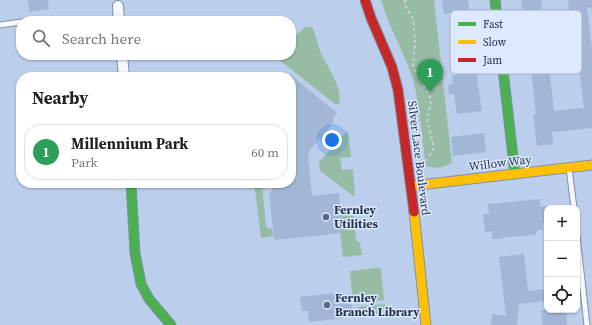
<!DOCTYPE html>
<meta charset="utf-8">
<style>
:root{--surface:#fff;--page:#f2f2f2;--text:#222;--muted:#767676;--line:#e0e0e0;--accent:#d93025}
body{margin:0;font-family:"Source Serif 4",serif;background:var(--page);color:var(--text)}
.controls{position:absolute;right:12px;bottom:12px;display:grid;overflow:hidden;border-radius:8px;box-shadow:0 1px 3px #0004}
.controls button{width:36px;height:36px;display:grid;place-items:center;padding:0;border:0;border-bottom:1px solid var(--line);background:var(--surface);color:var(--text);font:20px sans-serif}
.you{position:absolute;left:332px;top:140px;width:14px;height:14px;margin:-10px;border:3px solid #fff;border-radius:50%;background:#1a73e8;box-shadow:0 0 0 6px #1a73e833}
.badge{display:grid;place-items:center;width:26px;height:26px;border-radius:50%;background:var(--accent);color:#fff;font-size:13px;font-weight:700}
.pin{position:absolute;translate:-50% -33px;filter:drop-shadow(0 1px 2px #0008)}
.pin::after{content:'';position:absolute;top:21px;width:14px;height:12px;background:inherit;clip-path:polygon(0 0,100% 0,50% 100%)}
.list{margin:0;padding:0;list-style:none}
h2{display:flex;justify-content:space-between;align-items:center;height:52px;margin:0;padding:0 16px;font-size:17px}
h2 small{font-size:13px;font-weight:400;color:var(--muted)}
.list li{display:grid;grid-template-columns:26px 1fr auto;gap:12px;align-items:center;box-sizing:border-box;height:56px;margin:0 8px 8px;padding:0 8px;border:1px solid var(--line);border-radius:16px}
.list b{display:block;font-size:15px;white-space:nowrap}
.list p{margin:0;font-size:13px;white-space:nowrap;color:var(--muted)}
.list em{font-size:13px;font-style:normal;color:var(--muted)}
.icon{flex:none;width:22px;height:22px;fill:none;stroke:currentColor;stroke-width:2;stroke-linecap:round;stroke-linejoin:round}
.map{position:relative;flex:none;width:592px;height:325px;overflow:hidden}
.search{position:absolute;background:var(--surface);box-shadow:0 1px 3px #0004;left:16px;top:16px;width:280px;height:44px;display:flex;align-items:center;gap:10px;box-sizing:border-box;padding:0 14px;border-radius:16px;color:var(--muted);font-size:15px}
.panel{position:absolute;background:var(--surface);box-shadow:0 1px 3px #0004;left:16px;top:72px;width:280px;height:116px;border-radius:16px}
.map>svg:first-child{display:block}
</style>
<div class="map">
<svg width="592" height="325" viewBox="0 0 592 325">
<rect width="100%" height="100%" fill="#bbceeb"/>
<path fill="#96bca4" d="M381,0h53l18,163c-10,5 -15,6 -26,3 -4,-28 -6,-56 -12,-83 -8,-29 -25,-54 -33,-83z
M305,27h7c4,8 5,16 8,24 6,13 24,39 19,53h-4l-57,-45 3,-4h10c0,-15 2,-18 14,-28z
M348,130l3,27 -11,1 2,12 11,-1 2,28 -35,-26 -1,-9z
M254,183h8l4,44 6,2 1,7 -12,2z
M354,214l2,26 4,3 2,12 -19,2 -4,-39 5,-1v-2z
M377,268l4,1 3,31 -31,3 -3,-32z
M385,304v6l-1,4 -25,3 -2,-10z"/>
<path fill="#a2b6d6" d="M28,0h20l1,9 -20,3z
M442,0h26l3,22 -3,1 6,49h2l6,39 -25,3 -3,-20h-5l-1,-9 5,-1 -1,-8 4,-1 -5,-39 7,-1 -3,-22 -11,1z
M521,0h20l13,111 30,-3 -7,-54h-3l-6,-54h24v7l-5,1 5,40v80l-40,4 1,12 -16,2 -4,-32h3l-5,-45 2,-1 -7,-55h-3z
M291,75l46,38 -5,6 2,2 -6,8 3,2 -9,11 -3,-3 -11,14 4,43 27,-3 1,13h3l1,11 -5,1 2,15 -67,7 -5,-48 3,-1v-8h19z
M484,133l2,19 -33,4 -2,-19z
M540,199v8l7,-1v16l-5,1 1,7h-5l-3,5 -30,2v1l-13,1v-8l-7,1 -2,-18h6l-1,-10z
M524,254l4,37 19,-2v12l-28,3 -2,21h-26l1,-11 14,2 -7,-59z
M343,292l1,8 7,-1 2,13 -3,1 1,4 -42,5 -1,-11h-6l-2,-14z
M541,310h25l1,15h-24z"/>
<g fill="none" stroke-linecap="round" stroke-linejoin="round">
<g stroke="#8190a9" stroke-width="7">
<path id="lane" d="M0,25l21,-3
M569,168l5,40
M577,236l10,89"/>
</g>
<g stroke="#8190a9" stroke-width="12">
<path id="street" d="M118,6l1,15
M122,55l2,22"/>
</g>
<g stroke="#8190a9" stroke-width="11">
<path id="fast" d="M495,0l20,174
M131,183l4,70 6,31 8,15 22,26"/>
</g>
<g stroke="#8190a9" stroke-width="11">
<path id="slow" d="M411,186l181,-21
M414,212l12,113"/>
</g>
<g stroke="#8190a9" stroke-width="11">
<path id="jam" d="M365,0l6,18 21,49 6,23 16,122"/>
</g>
<path stroke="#c9ced7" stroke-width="2" stroke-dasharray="3 3" stroke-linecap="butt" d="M405,0v5l8,14 2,23 -2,23 4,10 12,19 2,7 -4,20 6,22v7l-11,18
M555,182l3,26
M569,310l2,15"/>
<use href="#lane" stroke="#f5f8fc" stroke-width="5"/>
<use href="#street" stroke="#f5f8fc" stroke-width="10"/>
<use href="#fast" stroke="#4caf50" stroke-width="9"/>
<use href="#slow" stroke="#ffc107" stroke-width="9"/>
<use href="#jam" stroke="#c62828" stroke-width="9"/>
</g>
<g fill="#586984" stroke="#dce9fe" stroke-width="1.5">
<circle cx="326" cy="217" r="4"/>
<circle cx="327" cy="305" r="4"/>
</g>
<g text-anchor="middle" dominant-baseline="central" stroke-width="3" stroke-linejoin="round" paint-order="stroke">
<g font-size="12" fill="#22324d" stroke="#dce9fe">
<text transform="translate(419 158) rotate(83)">Silver Lace Boulevard</text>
<text transform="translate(500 163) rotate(-7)">Willow Way</text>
</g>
<g font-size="12" font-weight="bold" fill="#22324d" stroke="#dce9fe" text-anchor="start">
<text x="334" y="210">Fernley<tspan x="334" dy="14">Utilities</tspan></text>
<text x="335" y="298">Fernley<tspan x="335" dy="14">Branch Library</tspan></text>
</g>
</g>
<rect x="450" y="10" width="132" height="64" rx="6" fill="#dce9fe" stroke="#a4b2c9" stroke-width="1"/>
<rect x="458" y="22" width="18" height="4" fill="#4caf50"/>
<rect x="458" y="40" width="18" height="4" fill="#ffc107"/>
<rect x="458" y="58" width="18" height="4" fill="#c62828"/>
<g font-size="11" fill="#22324d">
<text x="483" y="28">Fast</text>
<text x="483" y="46">Slow</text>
<text x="483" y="64">Jam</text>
</g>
</svg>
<div class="controls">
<button>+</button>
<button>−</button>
<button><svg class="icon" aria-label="locate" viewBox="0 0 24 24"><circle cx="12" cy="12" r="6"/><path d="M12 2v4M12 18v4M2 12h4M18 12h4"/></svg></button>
</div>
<div class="you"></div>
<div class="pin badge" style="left:430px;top:92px;background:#2e9e5b">1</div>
<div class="search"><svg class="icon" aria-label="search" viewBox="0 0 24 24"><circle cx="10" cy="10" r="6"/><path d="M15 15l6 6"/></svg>Search here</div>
<section class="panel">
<h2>Nearby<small></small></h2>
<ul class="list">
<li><span class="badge" style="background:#2e9e5b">1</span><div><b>Millennium Park</b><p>Park</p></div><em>60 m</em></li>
</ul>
</section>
</div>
